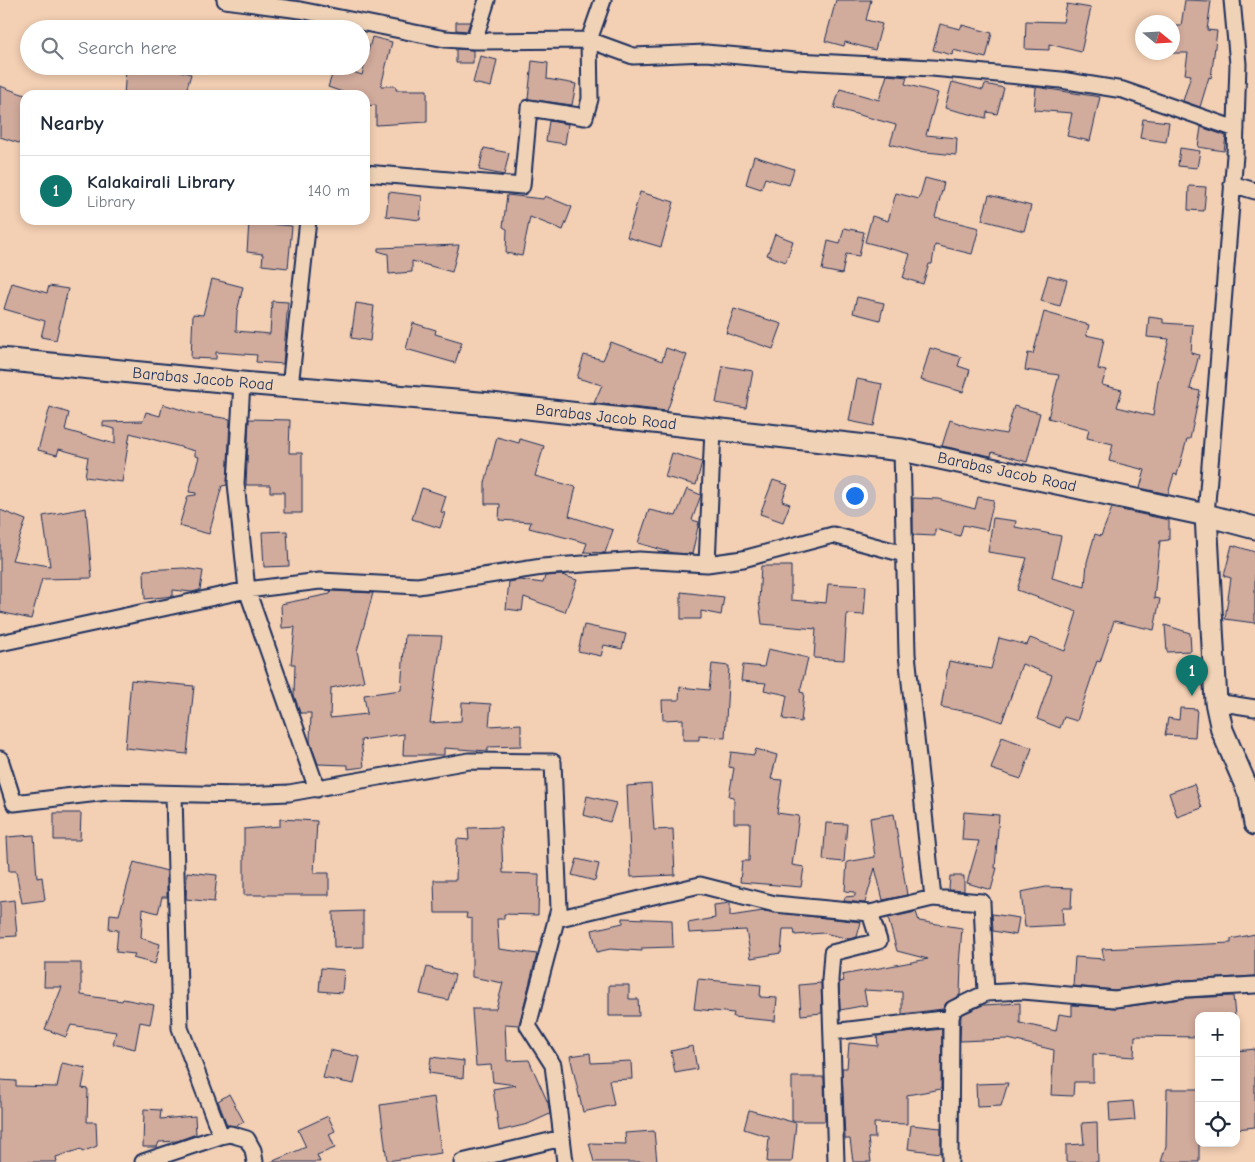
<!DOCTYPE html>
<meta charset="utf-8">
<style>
:root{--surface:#fff;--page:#f2f2f3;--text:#1f2937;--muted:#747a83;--line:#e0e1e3;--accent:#0f766e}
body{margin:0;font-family:"Comic Neue",sans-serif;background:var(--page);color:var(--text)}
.controls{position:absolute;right:15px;bottom:15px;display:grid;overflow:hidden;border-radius:10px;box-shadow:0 2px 8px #0003}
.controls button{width:45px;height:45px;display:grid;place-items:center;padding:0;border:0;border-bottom:1px solid var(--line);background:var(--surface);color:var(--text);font:25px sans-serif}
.compass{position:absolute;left:1135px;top:15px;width:45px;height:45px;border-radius:50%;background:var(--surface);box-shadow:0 2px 8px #0003;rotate:108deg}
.you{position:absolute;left:854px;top:495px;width:18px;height:18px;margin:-12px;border:4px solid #fff;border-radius:50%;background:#1a73e8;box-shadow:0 0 0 8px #1a73e833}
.badge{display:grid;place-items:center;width:32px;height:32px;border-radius:50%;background:var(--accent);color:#fff;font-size:16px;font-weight:700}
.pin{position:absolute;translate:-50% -41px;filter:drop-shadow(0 1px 2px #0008)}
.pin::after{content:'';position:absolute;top:26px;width:18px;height:15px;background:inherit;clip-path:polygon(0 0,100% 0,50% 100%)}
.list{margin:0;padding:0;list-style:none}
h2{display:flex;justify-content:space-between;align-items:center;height:65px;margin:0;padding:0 20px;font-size:21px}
h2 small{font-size:16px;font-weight:400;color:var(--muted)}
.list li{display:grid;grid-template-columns:32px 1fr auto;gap:15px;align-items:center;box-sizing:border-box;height:70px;padding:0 20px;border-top:1px solid var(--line)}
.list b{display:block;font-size:19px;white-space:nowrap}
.list p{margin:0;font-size:16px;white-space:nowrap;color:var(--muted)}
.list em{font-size:16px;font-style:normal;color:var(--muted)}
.icon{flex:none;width:28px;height:28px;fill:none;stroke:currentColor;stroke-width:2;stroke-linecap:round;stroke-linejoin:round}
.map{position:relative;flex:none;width:1255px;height:1162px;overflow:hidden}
.search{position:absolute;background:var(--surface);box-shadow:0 2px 8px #0003;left:20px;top:20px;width:350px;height:55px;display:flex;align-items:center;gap:12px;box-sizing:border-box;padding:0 18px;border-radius:28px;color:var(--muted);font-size:19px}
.panel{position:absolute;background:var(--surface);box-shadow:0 2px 8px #0003;left:20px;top:90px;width:350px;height:135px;border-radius:15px}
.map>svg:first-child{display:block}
</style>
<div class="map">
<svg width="1255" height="1162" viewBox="0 0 1255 1162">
<rect width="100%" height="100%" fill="#f3cfb3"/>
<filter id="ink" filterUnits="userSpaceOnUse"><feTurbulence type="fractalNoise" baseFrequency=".02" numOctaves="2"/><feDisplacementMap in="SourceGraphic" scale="10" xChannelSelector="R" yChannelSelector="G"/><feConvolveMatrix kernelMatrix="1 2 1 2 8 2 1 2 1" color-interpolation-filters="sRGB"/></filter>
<g filter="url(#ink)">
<path fill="#d1ab9c" stroke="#1b2f5e" d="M836,0h35l-5,20 16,4 -7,26 -30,-8 -1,4 -19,-5z
M1185,0l26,1 -4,29 10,1 -6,47 -2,-1 -9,30 -17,-6 8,-26 -6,-1 3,-21h-16v-27h9z
M1067,4l24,4 -10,44 -32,-8v6l-24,-1 1,-28 37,1z
M456,22h14l-3,9 -11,-1z
M940,24l20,5 2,-4 30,8 -6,25 -33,-8 -1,5 -19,-5z
M372,37l20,5 -11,44h15v4h31v32l-51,3v-20l-11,1v-11h-14l-23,-8 7,-21 27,9z
M456,49l17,1v13h-17z
M480,56l17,4 -6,27 -18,-4z
M532,61l16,2 -1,16 29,5 -4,21 -44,-6z
M163,66l28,8 -6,21h-61l2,-26 36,1z
M887,75l20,2 -2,7 33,9 -12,42 31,3 -1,17 -40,-4 -26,-7 6,-19 -62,-17 6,-19 39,11z
M952,82l31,8 2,-6 19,4 -7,26 -10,-2 -1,6 -41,-10z
M0,86l25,9v50l-25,-8z
M1036,87l64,10 -10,44 -23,-5 5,-23 -38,-3z
M1143,119l26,3 -3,20 -26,-4z
M549,121l19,3 -3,20 -19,-3z
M1201,127l25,9 -2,15 -26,-4z
M484,148l25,5 -5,22 -25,-5z
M1180,148l20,3 -3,17 -19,-2z
M754,156l40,13 -5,16 -24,-7 -4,11 -15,-5z
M925,178l19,5 -9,34 44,11 -7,26 -37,-9 -3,19h-3l-6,20 -20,-6 7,-24 -45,-12 7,-26 16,5 8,-28 23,6z
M1189,186l17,1 -2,24 -16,-1z
M389,192l33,4 -2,24 -34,-4z
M640,192l34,10 -13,45 -34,-10z
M507,195l36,4 2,-3 27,11 -9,23 -33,-13 -8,39 -16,-3 1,-24 -4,-2z
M989,195l42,11 -7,25 -42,-11z
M249,222l43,4 -4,42 -26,-3 1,-11 -16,-2z
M844,228l20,4 -5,24 -13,-2 -4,20 -20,-4 6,-29 12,3z
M775,234l18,7 -7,21 -19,-7z
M459,245l-7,27 -40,-11v11l-23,2 -1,-20 -10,-3v-3z
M1048,275l19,5 -7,26 -19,-5z
M212,279l31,8 -6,25 -1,19 34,3 2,-33 16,1 -5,62 -27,-2 1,-7 -41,-3v7l-25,-1 2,-44 10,1z
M12,283l35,10 2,-7 19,3 -12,51 -15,-3 4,-16 -41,-12z
M857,297l27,6 -4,17 -27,-7z
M356,303l18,3 -4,35 -19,-3z
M734,309l48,15 -9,25 -47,-16z
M1044,312l45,13 -3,10 18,4 -6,30 8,2 -4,14 20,5 -5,17 36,9 5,-35 11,-42 -22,-2 2,-20 14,2v4l30,2 -2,28 8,2 -9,34 10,2 -10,48h-3l-10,36 -3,-1 -6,20 -28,-6 5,-18 -36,-9 4,-17 -26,-6 2,-9 -41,-11 11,-43 -34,-5 3,-17 5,1z
M413,323l23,7 -1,4 27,8 -7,21 -49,-14z
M611,342l51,19 4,-13 21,7 -20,56 -73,-8 8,-18 -25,-7 7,-23 19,5z
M930,348l31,9 -3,9 12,4 -7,22 -42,-12z
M723,366l30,5 -7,37 -30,-5z
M857,379l25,5 -8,42 -25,-5z
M163,404l29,9 38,6 -3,66 -5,1 -13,48 -30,-8 9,-30 8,-1v-2l-7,-1 10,-35 -4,-1v-5l-65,-18 -8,49 -37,-5 3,-20 -29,-8 -2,6 -19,-5 12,-43 19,6 -4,17 50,14v-15l-12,-3v-4l40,-1 3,-9 14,4z
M1014,406l26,7 -13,49 -35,-10 -1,4 -49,-10 8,-26 22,8 34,6z
M249,419l41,1 -1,33h13v60h-18v-21h-14v-7h-24z
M497,437l22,6 1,-4 24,7 -9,30 41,11 -7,29 44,14 -8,23 -21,-1 3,-9 -58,-15 2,-6 -32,-2 1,-16h-15v-21z
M672,453l30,9 -6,23 -31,-8z
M773,480l15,5 -6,16 8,3 -7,18 -23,-8z
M422,488l24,8 -5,16 4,1 -5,15 -28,-9z
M687,489l14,6 -9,25 7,2 -7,32 -19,-1 -35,-10 11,-33 27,6z
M978,497l16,3 -7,30 -24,-5 -3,11 -25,-7v7l-22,-1v-37l25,1 37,10z
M86,508l6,70 -50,1 -11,40 -31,-7v-102l26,10 -14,40 38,6 -7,-50z
M1112,508l57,12v20l-9,1 -6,57 6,1 -6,31 -40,-9 -14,41 -3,-1 -20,60 -13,-4 -4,11 -23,-9 15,-44 -30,-11 -20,58 -23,-8 -38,-7 8,-46 42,8 8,-31 28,7 3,-7 35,13 12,-39 -60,-22 10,-32 -39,-6 5,-34 23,3 -1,6 46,9 -9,42 33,9 2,-25 8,-28 6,2z
M287,531l2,35 -25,1 -2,-35z
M1232,545l23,7v71l-30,-4 6,-41 -7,-2z
M761,566h30v34l35,3 2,-19 38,2 -2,29 -17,-1 -3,46 -30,-2 2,-29 -54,-5 -3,-23z
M184,568l19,3 -3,19 -8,2 -19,-2v6l-28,3 -1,-29z
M562,575l15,5 -12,32 -41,-15 -2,14 -16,-2 3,-27 11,-2 23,3 2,-7z
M331,591l42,2 -16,58 7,30 -33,7 -1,30 37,-4 -3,-19 37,-5 4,-55 37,1 -12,87 31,-2 1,-19 29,2 -2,22 32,-2v22l-33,1v4l-44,-3v7h-41l1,-21 -43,6 3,27 -16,2v-4l-30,-1 -8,-22 1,-29h-11l-6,-18 1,-31h-4l4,-37 -13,1 -1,-24 49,-10z
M681,592l43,5 -3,18 -20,-4v8h-20z
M584,625l42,9 -4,15 -18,-4 -3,11 -23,-5z
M1165,625l25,8 1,18 -24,1z
M768,649l40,9 -8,34 4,1 -3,29 -18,-3 4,-24 -23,-5 2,-7 -25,-2 2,-16 21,2z
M712,664l17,2 -4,72 -26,-2v4h-16v-21l-20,1 -1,-20h17l1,-13 29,3z
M131,680l63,6 -7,68 -62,-6z
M1180,708l17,1 -2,28 -30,-2 3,-17 11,2z
M1002,737l30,11 -11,31 -30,-10z
M756,749l21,6 -6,24 11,1 -5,33 22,3 -7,49 12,2 -3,20 -61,-5 2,-21h7l1,-38h-16v-26l-5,-1 5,-28 -5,-1 2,-15 23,3z
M651,784l3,46 19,-1 2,46 -44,2 -4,-91z
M1194,784l8,24 -25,9 -8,-24z
M587,796l29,7 -6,19 -27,-7z
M964,812l35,3 -4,53h2l-6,22 -24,-7 12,-42 -17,-1z
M54,813h27l-1,27h-26z
M894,814l13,81 -24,5 -8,-32 -10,35 -21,-2 1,-4 10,-1v-4l-10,-1 2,-29 28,-5 -5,-39z
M280,819l37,2 -3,52h15v22h-85v-66l36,-3z
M826,823l21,1 -3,38 -21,-2z
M501,827l2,46 36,1 -1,41 -34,-1v5h-7l2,30 38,5 -18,71 -14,-1 2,37 22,-1 19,43 2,11 -22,10 -29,7 -6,-42 23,-4 -23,-3 -2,-17 -15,1 -4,-57h24l7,-26 -31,-6v-58l-6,-1 1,-5h-32l-1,-33h22l1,-41 12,1 -1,-12z
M34,835l3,43 5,-1 3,23 -23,3 -6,-32h-7l-2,-34z
M577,859l22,5 -4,17 -23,-6z
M134,862l33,9v26h-5l-4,16 -15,-4 -2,29 19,6 -5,20 -22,-6 2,-4 -19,-2 2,-22 -9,-1 1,-15 9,1z
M187,872l30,3 -3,27 -28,-3z
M950,876h14v15l-15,-1z
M1046,887l26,1 -1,20h-9l1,17 -38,2 -4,-35z
M14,900l3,36 -17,1v-35z
M730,903v13l33,-5 98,11 -4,15 -8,2 -25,-6 -29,2 -1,-6h-11l-2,24 -30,5 -5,-28 -57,3 -1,-10 27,-5 -1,-13z
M363,911v36l-29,1 -1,-36z
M916,912l3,9 43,7 -3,37 2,-1 -1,31 -14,8 -3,6 -41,5v-22l-38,-2 3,15 -27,5 -1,-28 5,-1 -2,-6 86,-16 -31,-8 -9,-33z
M992,914l27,4 -3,17 -23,-4z
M623,918l49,2 1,27 -31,1v3l-32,-2 -13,3 -5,-22 31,-7z
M1255,934v42l-70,4 -70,10 -42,-4 2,-29 29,2 -2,-10 129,-6v-4z
M45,963h36v32l41,6 1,-2 31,6 -4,19 -10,-2 -5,27 -22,-5 3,-12 -45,-7 -5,12 -21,-8 17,-42h-18z
M427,967l28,8 -7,25 -28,-6z
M321,968l23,2 -2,23 -23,-2z
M698,979l63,6 -1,12 17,1 -2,23 -42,-4 1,-4 -40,-4z
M821,983l1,30 -21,2 -2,-30z
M609,985h20v14h9l1,17h-30z
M1233,996l2,20h-36v21l-64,-1 -1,21 -41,-3v28h-19l-1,14 -22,-1 3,-45 -46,-11 -48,2 1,-26 22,-10 37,-2v20l36,8 3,-17 13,2v-11l44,3 71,-10z
M942,1029l-1,60 -34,6v29l-33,-1 1,15h-7l3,24h-18l-3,-23h-5l-3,-71h5l2,-25 29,3 -1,-10z
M693,1046l4,23 -22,4 -4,-22z
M1255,1049v78l-19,2v-78z
M330,1050l30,7 -6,27 -31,-6z
M590,1053l1,10 40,-2 1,18 -23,1 5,25 -31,7 -13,-56z
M431,1057l33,4 -1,17 -34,-5z
M62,1063l24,5 -4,20 6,1 -1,33h9l1,24 -15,6 -1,-3 -25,8 1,5h-57v-82l16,1v5l41,1z
M792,1077h32l1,44h-33z
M1008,1083l-7,23 -24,1 -1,-23z
M1167,1089h32v73h-38l5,-16z
M229,1094l15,28 -8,4 -9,-1 -9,-24z
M434,1097l7,56 -54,8 -7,-56z
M1133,1101l2,19 -25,2 -1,-19z
M144,1109l17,1 -1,9 35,-3 1,18 -19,7 -18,1 -2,5h-14z
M749,1110l47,13 -4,39h-25l2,-25 -25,-8z
M328,1116l7,15 -6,3 6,14 -18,7 3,7h-49l35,-15 -8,-17z
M1097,1122l1,40h-32v-17l18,-1 -2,-21z
M911,1125l30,3v25l-33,-4z
M654,1131l3,31h-63l-5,-19 37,1 -1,-11z"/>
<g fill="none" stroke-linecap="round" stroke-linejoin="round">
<g stroke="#1b2f5e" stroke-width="19">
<path id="street" d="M225,0l75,10 145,29 29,2 115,-1 44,16 73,-3 90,8 136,7 129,12 62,10 113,39
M474,41l13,-41
M365,173l157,13 7,-78 56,9 5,-18 -1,-59 14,-40
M1232,184l23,7
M242,383l-6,100 11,107 70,199
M290,387l18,-167
M902,450l5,204 26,244 49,4 4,91 -33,16 -2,9 -1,144
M1206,515l29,-360 3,-91 -6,-64
M707,564l6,-135
M0,643l247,-53 73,-9 98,5 124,-19 97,-7 68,4 36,-5 90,-24 71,19
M1216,702l39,6
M0,759l14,44 93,-11 135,3 47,-2 180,-32 84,1 6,147 -31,117 25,39 12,97
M556,919l144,-34 75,19 95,9
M986,993l37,-2 92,8 71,-10 69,-4
M832,1032l119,-14
M221,1136l9,-2 17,5 6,11 2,12
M143,1162l78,-26 -41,-108 -6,-234
M462,1162l100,-24
M836,1162l-6,-182 2,-27 47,-12 -9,-28 63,-15"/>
</g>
<g stroke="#1b2f5e" stroke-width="25">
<path id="secondary" d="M0,359l242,24 249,21 411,46 304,65 49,13
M1206,515l10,187 6,28 28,65 5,29"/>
</g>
<use href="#street" stroke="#f0d3b7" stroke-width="15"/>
<use href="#secondary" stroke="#f0d3b7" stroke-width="21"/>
</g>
</g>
<g text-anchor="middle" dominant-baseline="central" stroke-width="4" stroke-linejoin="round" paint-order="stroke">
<g font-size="16" fill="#1b2f5e" stroke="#f0d3b7">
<text transform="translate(203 379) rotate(5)">Barabas Jacob Road</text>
<text transform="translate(606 417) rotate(6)">Barabas Jacob Road</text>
<text transform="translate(1007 472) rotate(12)">Barabas Jacob Road</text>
</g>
</g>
</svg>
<div class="controls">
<button>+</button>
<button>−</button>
<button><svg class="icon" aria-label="locate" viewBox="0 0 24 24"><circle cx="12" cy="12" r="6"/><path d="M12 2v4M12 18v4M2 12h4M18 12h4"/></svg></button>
</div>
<svg class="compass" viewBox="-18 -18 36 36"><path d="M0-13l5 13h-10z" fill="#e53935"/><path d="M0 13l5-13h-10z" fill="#747a83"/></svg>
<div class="you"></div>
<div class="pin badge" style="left:1192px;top:696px">1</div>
<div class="search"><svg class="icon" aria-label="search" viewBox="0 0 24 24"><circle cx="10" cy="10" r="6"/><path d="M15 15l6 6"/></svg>Search here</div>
<section class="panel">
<h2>Nearby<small></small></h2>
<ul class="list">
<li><span class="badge">1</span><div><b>Kalakairali Library</b><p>Library</p></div><em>140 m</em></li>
</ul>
</section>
</div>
